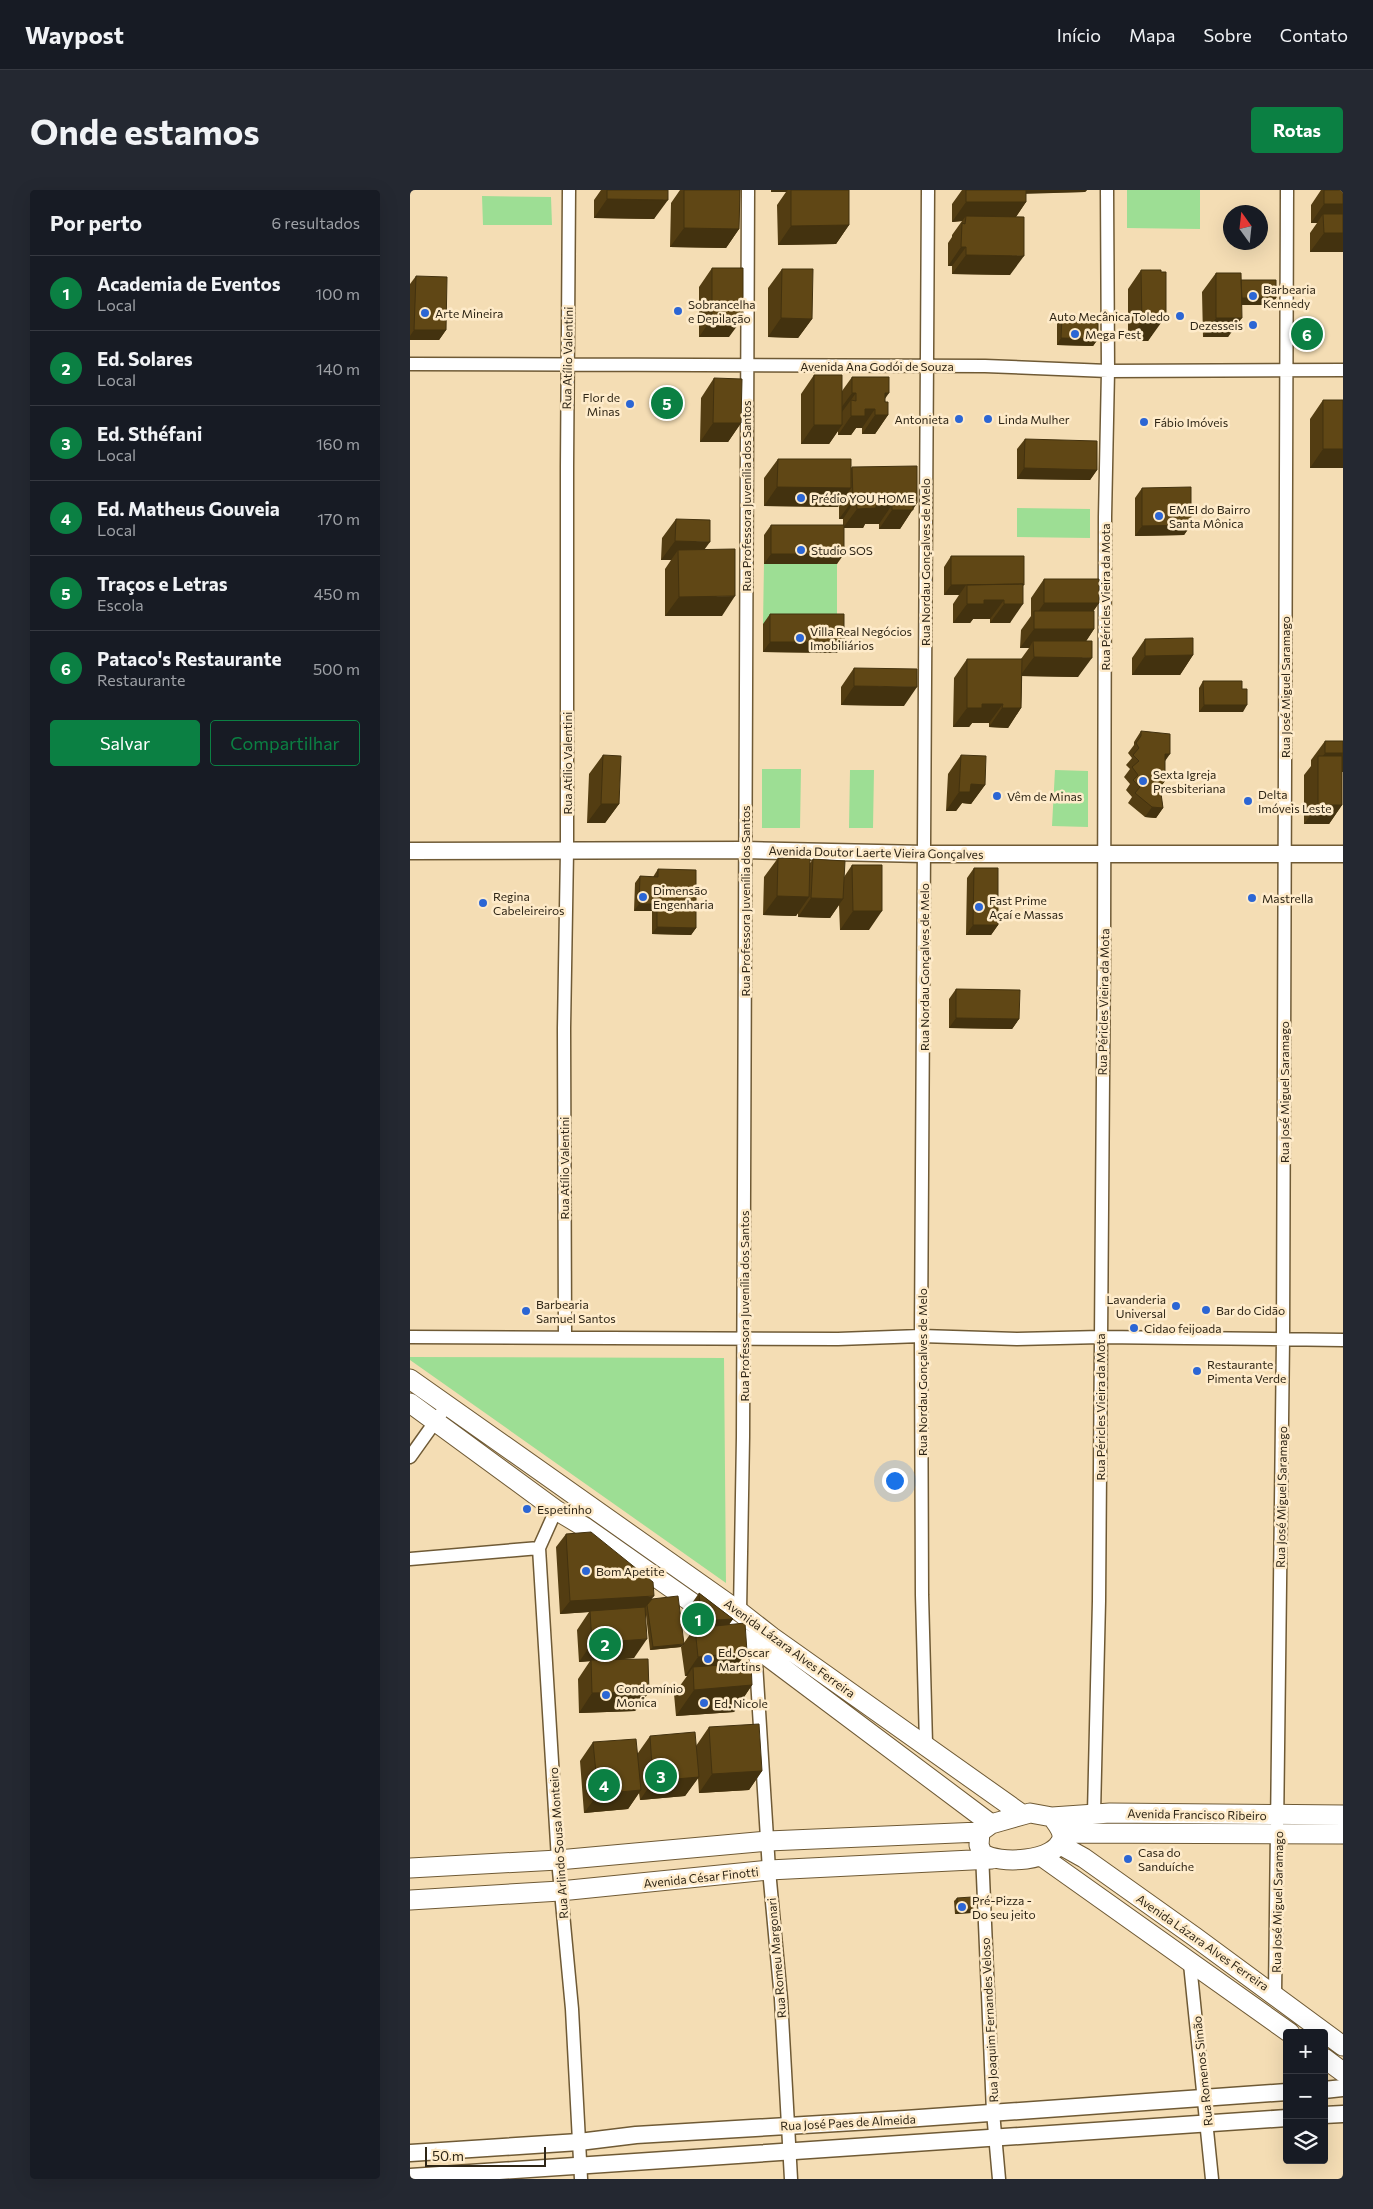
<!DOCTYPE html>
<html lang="pt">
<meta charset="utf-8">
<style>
:root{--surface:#171b24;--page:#242831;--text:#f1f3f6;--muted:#9ea1a6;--line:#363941;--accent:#0b8043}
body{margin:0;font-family:Commissioner,sans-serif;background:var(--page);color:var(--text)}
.controls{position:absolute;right:15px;bottom:15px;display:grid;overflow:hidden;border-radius:5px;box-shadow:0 5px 20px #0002}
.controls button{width:45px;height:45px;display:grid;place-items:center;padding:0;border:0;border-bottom:1px solid var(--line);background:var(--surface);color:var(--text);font:25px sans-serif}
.compass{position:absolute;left:813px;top:15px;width:45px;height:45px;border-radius:50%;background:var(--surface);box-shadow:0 5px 20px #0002;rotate:345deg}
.scale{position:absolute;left:15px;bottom:12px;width:121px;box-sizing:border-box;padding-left:5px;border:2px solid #2f2616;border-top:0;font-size:14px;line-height:18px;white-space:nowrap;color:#2f2616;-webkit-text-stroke:4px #feebca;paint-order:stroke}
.you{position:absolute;left:484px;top:1290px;width:18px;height:18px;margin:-12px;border:4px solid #fff;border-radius:50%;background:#1a73e8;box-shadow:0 0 0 8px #1a73e833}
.badge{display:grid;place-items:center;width:32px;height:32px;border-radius:50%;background:var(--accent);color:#fff;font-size:16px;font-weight:700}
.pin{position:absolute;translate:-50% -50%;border:2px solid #fff;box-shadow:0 1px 5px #0006}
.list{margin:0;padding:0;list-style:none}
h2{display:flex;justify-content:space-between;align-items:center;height:65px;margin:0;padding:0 20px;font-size:21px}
h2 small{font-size:16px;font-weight:400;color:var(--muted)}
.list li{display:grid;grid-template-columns:32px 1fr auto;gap:15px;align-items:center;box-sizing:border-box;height:75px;padding:0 20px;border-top:1px solid var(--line)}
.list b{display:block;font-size:19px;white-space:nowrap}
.list p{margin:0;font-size:16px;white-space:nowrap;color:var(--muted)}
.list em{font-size:16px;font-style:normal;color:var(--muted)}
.actions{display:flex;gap:10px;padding:15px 20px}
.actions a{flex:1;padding:11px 0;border:1px solid var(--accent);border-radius:5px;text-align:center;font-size:18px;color:var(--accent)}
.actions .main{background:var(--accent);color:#fff}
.icon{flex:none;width:28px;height:28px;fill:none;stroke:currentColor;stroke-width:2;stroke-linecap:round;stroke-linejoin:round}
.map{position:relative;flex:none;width:933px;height:1989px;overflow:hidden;border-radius:5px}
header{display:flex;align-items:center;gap:30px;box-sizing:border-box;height:70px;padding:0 25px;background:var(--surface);border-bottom:1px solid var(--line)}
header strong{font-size:24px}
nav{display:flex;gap:28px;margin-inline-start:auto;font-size:18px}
.intro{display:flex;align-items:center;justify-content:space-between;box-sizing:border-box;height:120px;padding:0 30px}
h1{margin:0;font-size:35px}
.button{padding:12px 22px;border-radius:5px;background:var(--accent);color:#fff;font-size:18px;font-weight:700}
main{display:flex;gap:30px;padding:0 30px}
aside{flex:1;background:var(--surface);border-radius:5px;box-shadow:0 5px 20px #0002}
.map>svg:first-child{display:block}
</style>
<header>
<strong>Waypost</strong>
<nav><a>Início</a><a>Mapa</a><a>Sobre</a><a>Contato</a></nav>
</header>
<div class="intro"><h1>Onde estamos</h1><a class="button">Rotas</a></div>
<main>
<aside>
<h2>Por perto<small>6 resultados</small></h2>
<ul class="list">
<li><span class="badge">1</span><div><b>Academia de Eventos</b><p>Local</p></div><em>100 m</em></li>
<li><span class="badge">2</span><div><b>Ed. Solares</b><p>Local</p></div><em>140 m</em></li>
<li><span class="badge">3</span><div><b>Ed. Sthéfani</b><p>Local</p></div><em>160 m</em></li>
<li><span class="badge">4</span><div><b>Ed. Matheus Gouveia</b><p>Local</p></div><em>170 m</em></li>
<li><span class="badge">5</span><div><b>Traços e Letras</b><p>Escola</p></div><em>450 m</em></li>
<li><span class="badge">6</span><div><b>Pataco's Restaurante</b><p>Restaurante</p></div><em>500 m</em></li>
</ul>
<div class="actions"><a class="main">Salvar</a><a>Compartilhar</a></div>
</aside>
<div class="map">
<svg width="933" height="1989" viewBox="0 0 933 1989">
<rect width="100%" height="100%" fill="#f4ddb4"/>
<path fill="#9dde94" d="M717,0h73v39l-73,-1z
M72,6l69,1 1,28h-69z
M607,318l73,1v29l-73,-1z
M354,374h73v60h-74z
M352,579h39l-1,59h-38z
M440,580h24l-1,58h-24z
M645,580l33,1v56l-36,-1z
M0,1167l314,1 2,225 -316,-223z"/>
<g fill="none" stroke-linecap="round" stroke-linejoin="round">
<g stroke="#6f5a35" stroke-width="15">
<path id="minor" d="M0,174l575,2 123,5 235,-1
M155,1146l-1,-308 3,-177v-384l2,-277
M0,1147l428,2 83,-3 96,3 84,-2 242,3
M0,1267l37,-52
M146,1320l-17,38 19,312 14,149 9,170
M0,1369l129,-11
M330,1422l3,-175 5,-1247
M345,1457l14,223 12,129 10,180
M516,1554l-4,-149 -1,-259 7,-1146
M684,1623l5,-212 5,-654 1,-430 3,-146 -1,-181
M572,1663l11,259 6,67
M780,1774l22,215
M865,1804l8,-655 4,-1149"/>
</g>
<g stroke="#6f5a35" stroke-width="19">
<path id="tertiary" d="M0,661l335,-1 179,4h419
M914,1900l19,-2
M914,1925l19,-1
M0,1963l169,-11 57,-7 269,-16 382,-27
M0,1987l877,-59"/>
</g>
<g stroke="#6f5a35" stroke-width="21">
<path id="secondary" d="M0,1189l330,233 32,25 251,178
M0,1213l146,107 30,18 169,119 236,177
M620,1623l22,4c4,6 11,13 10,21 -5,24 -64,27 -80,15l-3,-8 1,-13 11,-8z
M642,1627l58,-4 233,2
M652,1643l281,1
M649,1654l25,14 111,79 148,109
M631,1666l249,177
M0,1678l148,-8 210,-19 212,-9
M0,1710l150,-9 209,-21 223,-11
M914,1868l19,14"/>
</g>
<use href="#minor" stroke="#fff" stroke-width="12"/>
<use href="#tertiary" stroke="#fff" stroke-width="16"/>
<use href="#secondary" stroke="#fff" stroke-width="19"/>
</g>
<path fill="#533d12" d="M191,0h67l-14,29 -60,-1v-18z
M270,0h60l-1,39 -13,19 -56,-1 1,-44z
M361,0h78v35l-13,19 -58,1 -1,-40 9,-13h-15z
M552,0h125l-2,2 -59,1v9l-10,15 -6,58 -58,-1v-8h-4v-23l4,-6v-2l10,-14 -10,1v-18z
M911,0h22v62h-33v-19l7,-10h-6v-18z
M302,78l17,69h-30v-50z
M372,79l30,50 -14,19 -30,-1v-49z
M731,80l11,66h-1l-3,5h-20v-52z
M806,83l25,7 35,18 -5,7h-29l-14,32h-25l-1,-45z
M6,86l30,54 -7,10h-29v-56z
M652,126l36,23 -5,7 -36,-1v-23z
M404,185l28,16 10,-14 33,23 3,15 -13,19h-13v-6h-6l-5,7h-13v-4l-9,13h-28v-50z
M304,188l27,45 -13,19h-28l1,-44z
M913,210l20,68h-33v-49z
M615,249l72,31 -7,10 -73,-1v-30z
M368,269l73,9 1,-1 65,36 -17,26h-21v-5h-14l-2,4h-19l-7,36h-73v-29l7,-10h72v-6h-4v-15l-1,3 -74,-1v-28z
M732,298l49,37 -7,10 -49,1v-38z
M266,329l28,31 18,66h-57v-47l6,-9h-10l1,-22z
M541,366l72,30 -13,37h-20v-4h-17l-3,4h-17v-19l6,-9h-15v-28z
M634,389l55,24 -6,8 1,18 -8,12 -8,36 -56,-1 -1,32 -13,20 -19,-1v-4h-17l-3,4h-16l1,-49 13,-19h54l8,-11h-9l1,-18 10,-14v-18z
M360,424l67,39 -74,-1v-28z
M735,449l48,16 -13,20h-48v-17z
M444,478l50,38 -63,-1v-18z
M793,491l40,31h-44v-24z
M731,541l24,29v21l-5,7 3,20 -7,10 -11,-1 -17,-14 4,-6 -6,-7 4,-6 -6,-7 6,-8 -4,-4 6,-7 -4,-5 6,-8v-3z
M915,551l17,31v33l-13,19h-25v-49l7,-9v-6z
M193,565l16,49 -14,19h-18l2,-49z
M551,565l24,30 -14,19 -9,-1 -6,8h-10l2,-37z
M368,668l32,5 3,-4 31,18 8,-12 17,65h-29l-1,-25 -9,13 -32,-1v-4l-2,3 -33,-1 1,-38z
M564,678l24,57 -7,10h-25l1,-57z
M248,679l38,59 -5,7 -39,-1v-23h-18l1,-28 5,-7 13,1z
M546,799l63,30 -7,10 -63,-1v-29z
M156,1344l86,65 29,48 -31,3 -4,-35 -12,43 -19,2 34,32 -14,19 -56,2 -1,-34 12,-18 -11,1 -2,-32 12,-18 -29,2 -4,-67z
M289,1403l34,26 -4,5 9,40 14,21 -18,27 -58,4 -2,-22 13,-18h-2l-4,-29 10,-14 -1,-27z
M299,1537l53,44 -13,19 -50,3 -1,-15 -13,18 -45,4 -1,-7 -11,16 -44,4 -4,-52 13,-19 45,11 12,-17 46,10z
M547,1708l14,15 -16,1 -1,-13z"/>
<path fill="#43320f" d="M363,0h15l-2,2h-15z
M615,0h62l-2,2 -63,2z
M197,9l61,1 -14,19 -60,-1z
M556,12h60l-13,19 -47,-5 -4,5 -10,1z
M914,14h19v19l-20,-9 -6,9h-6z
M439,35l-13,19 -58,1 13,-19z
M274,38l55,1 -13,19 -56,-1z
M914,43h19v19h-33z
M551,57h5l-14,19h-4z
M556,65l58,1 -14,19 -58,-1z
M829,108h37l-5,7h-37z
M756,126l-18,25h-20l14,-19 19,-5z
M302,128h31l-14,19h-30z
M371,128l31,1 -14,19 -30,-1z
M806,128h26l-14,19h-25z
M4,140h32l-7,10h-29v-4z
M651,148l37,1 -5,7 -36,-1z
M442,203h4l-14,19h-4z
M475,203h4l-13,19 -1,-3 -13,19h-6l-5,7h-13l13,-19 14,-7z
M465,225h13l-13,19h-13z
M303,233h28l-13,19h-28z
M404,235h28l-13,19h-28z
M913,259h20v19h-33z
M614,278l73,2 -7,10 -73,-1z
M367,297l74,1 -13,19 -74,-1z
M446,309l-13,20h-4l14,-19z
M503,313h4l-17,26h-21l13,-19z
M466,315h16l-13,19h-14l-2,4h-20l14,-19z
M781,335l-7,10 -49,1 7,-10z
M265,351l35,1 -14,19 -18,-11 -7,10h-10z
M361,364h73l-7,10h-73z
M541,395h15l-7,10h-15z
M325,406l-13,20h-57l14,-19z
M574,410h20l-14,19h-17l-3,4h-17l14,-19z
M634,413h55l-13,19 -52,-4z
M594,414h19l-13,19h-20z
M624,439h60l-13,20 -48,-8 -4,7h-9z
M360,452h74l-7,11 -74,-1z
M783,465l-13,20h-48l13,-19z
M624,467l58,1 -14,19 -58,-1z
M444,496l63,1 -13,19 -63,-1z
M572,514h21l-14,19h-17l-3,4h-16l14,-19z
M794,515h43l-4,7h-44z
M592,518h19l-13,20 -19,-1z
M915,563h18v19h-25v-9z
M755,564h5l-7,10z
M561,594l14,1 -14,19 -9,-1 -6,8h-10l13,-19z
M191,614h18l-14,19h-18z
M908,615h24l-13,19h-25z
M742,617l11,1 -7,10 -11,-1z
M367,706l32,1 -13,19 -33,-1z
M401,708l32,1 -13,19 -32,-1z
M229,714h18l-5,7h-18z
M443,721h29l-13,19h-29z
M563,735h25l-7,10h-25z
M247,737l39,1 -5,7 -39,-1z
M546,828l63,1 -7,10 -63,-1z
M244,1406l-10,13 -54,2 -1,1 -29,2 10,-13z
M323,1429l-9,13 -29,-2 6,-9z
M237,1449l-13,19 -55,4 13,-19z
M274,1454l-3,3 -31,3 3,-3z
M337,1462l-14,19 -40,-4 -6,9h-2l13,-19z
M342,1495l-18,27 -58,4 18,-26z
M239,1502l-14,19 -56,2 13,-20z
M352,1581l-13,19 -50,3 13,-19z
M289,1587l-14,19 -45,4 13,-19z
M231,1600l-13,19 -44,4 14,-19z
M563,1719l-2,4 -16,1 3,-3z"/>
<path fill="#604715" stroke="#43320f" d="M197,0h61v10l-61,-1z
M274,0h56l-1,39 -55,-1z
M381,0h58v35l-58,1z
M556,0h60v12h-60z
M914,0h19v14h-19z
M913,24h20v19h-19z
M556,26l58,1v39l-58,-1v-8h-5l1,-24 3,1z
M302,78h31v50h-31z
M372,79h31l-1,50 -31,-1z
M731,80h20v2h5v44l-5,1v5h-19z
M806,83h25l1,45h-26z
M6,86l31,1 -1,53h-32z
M831,90h35v18h-34z
M652,126l36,1v22l-37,-1z
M404,185h28v50h-28z
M442,187h37v16h-4v9h3v13h-13v-6h-10v7h-14v-16l5,1v-8h-4z
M304,188l28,1 -1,44h-28z
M913,210h20v49h-20z
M615,249l72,2v29l-73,-2z
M368,269h73v29l-74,-1z
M507,276v37h-4v7h-21v-5h-16v3l-19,1 -1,-10 -3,1 -1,-33z
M781,297v38l-49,1v-38z
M266,329l34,1v22l-35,-1z
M361,335h73v29h-73z
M325,359v47l-56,1 -1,-47z
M541,366h73v29h-1v-1l-72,1z
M634,389h55v24h-55z
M613,394v20h-19v-4h-20v4h-17v-19z
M624,421h60v18h-60z
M360,424h74v28h-74z
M783,448v17l-48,1v-17z
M623,451h59v17l-58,-1z
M557,469h55l-1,49h-19l1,-4h-21v4h-15z
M444,478l63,1v18l-63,-1z
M793,491h39v8h5v16h-43z
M731,541l29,3v20h-5v27l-5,5 3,22 -11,-1 -17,-14 5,-6 -7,-7 5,-5 -6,-8 7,-6 -6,-6 6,-7 -3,-5 5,-7z
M915,551h18v12h-18z
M193,565l18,1 -2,48h-18z
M551,565l25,1 -1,29 -14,-1 -1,8h-11z
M908,566h24v49h-24z
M368,668l32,1 -1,38 -32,-1z
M403,669l32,2 -2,38 -32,-1z
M442,675h30v46h-29z
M564,678h24v57h-25z
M248,679l38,1v58l-39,-1v-23h-18l1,-28 18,1z
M546,799l64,1 -1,29 -63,-1z
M181,1342l62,50 1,14 -84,5 -4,-67z
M289,1403l34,26 -32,2z
M268,1406l6,48 -31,3 -6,-42 5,-6z
M235,1417l2,32 -55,4 -2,-32z
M335,1433l2,29 -49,5 -3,-29z
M238,1469l1,33 -57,1 -1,-33z
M341,1473l1,22 -58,5 -1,-23z
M349,1534l3,47 -50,3 -3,-47z
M285,1542l4,45 -46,4 -3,-45z
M226,1549l5,51 -43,4 -5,-52z
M562,1707l1,12 -15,2 -1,-13z"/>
<g fill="#2c66d4" stroke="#feebca" stroke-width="2">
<circle cx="843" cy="106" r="5"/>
<circle cx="268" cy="121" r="5"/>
<circle cx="15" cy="123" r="5"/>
<circle cx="770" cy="126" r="5"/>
<circle cx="843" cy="135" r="5"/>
<circle cx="665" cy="144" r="5"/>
<circle cx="220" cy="214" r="5"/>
<circle cx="549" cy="229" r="5"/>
<circle cx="578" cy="229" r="5"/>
<circle cx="734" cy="232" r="5"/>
<circle cx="391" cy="308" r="5"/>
<circle cx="749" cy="326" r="5"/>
<circle cx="391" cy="360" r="5"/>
<circle cx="390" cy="448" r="5"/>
<circle cx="733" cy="591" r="5"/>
<circle cx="587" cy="606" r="5"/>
<circle cx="838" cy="611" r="5"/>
<circle cx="233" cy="707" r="5"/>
<circle cx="842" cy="708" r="5"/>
<circle cx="73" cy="713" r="5"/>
<circle cx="569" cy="717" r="5"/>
<circle cx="766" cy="1116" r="5"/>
<circle cx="796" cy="1120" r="5"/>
<circle cx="116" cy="1121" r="5"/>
<circle cx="724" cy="1138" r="5"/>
<circle cx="787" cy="1181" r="5"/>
<circle cx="117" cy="1319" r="5"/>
<circle cx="176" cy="1381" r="5"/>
<circle cx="298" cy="1469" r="5"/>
<circle cx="196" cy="1505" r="5"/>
<circle cx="294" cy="1513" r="5"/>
<circle cx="718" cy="1669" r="5"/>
<circle cx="552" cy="1717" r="5"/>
</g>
<g text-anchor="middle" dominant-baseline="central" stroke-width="5" stroke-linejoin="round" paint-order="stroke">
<g font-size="12" fill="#2f2616" stroke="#feebca" text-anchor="start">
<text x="853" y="99">Barbearia<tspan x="853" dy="14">Kennedy</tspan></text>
<text x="278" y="114">Sobrancelha<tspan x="278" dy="14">e Depilação</tspan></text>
<text x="25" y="123">Arte Mineira</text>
<text x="760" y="126" text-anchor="end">Auto Mecânica Toledo</text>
<text x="833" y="135" text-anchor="end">Dezesseis</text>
<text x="675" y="144">Mega Fest</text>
<text x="210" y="207" text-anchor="end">Flor de<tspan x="210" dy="14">Minas</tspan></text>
<text x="539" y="229" text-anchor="end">Antonieta</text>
<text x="588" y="229">Linda Mulher</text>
<text x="744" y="232">Fábio Imóveis</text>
<text x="401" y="308">Prédio YOU HOME</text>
<text x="759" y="319">EMEI do Bairro<tspan x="759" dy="14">Santa Mônica</tspan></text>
<text x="401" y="360">Studio SOS</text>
<text x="400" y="441">Villa Real Negócios<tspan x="400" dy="14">Imobiliários</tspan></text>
<text x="743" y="584">Sexta Igreja<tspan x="743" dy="14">Presbiteriana</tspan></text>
<text x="848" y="604">Delta<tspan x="848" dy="14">Imóveis Leste</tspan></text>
<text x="597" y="606">Vêm de Minas</text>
<text x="243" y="700">Dimensão<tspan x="243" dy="14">Engenharia</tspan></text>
<text x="83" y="706">Regina<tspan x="83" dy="14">Cabeleireiros</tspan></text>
<text x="852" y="708">Mastrella</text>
<text x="579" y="710">Fast Prime<tspan x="579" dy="14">Açaí e Massas</tspan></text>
<text x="756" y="1109" text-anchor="end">Lavanderia<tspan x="756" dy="14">Universal</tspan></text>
<text x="126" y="1114">Barbearia<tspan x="126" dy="14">Samuel Santos</tspan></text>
<text x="806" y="1120">Bar do Cidão</text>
<text x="734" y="1138">Cidao feijoada</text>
<text x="797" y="1174">Restaurante<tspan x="797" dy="14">Pimenta Verde</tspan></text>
<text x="127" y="1319">Espetinho</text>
<text x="186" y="1381">Bom Apetite</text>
<text x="308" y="1462">Ed. Oscar<tspan x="308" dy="14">Martins</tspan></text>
<text x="206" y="1498">Condomínio<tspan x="206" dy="14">Monica</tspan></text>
<text x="304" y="1513">Ed. Nicole</text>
<text x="728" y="1662">Casa do<tspan x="728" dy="14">Sanduíche</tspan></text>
<text x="562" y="1710">Pré-Pizza -<tspan x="562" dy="14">Do seu jeito</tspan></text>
</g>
<g font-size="12" fill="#2f2616" stroke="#feebca">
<text transform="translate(157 168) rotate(-89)">Rua Atílio Valentini</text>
<text x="467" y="176">Avenida Ana Godói de Souza</text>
<text transform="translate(336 306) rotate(-90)">Rua Professora Juvenília dos Santos</text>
<text transform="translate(515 372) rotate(-90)">Rua Nordau Gonçalves de Melo</text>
<text transform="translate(695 407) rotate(-90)">Rua Péricles Vieira da Mota</text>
<text transform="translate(875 497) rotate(-90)">Rua José Miguel Saramago</text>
<text transform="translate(157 573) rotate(-90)">Rua Atílio Valentini</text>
<text transform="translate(466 662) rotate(1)">Avenida Doutor Laerte Vieira Gonçalves</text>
<text transform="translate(335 711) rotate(-90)">Rua Professora Juvenília dos Santos</text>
<text transform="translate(514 777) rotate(-90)">Rua Nordau Gonçalves de Melo</text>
<text transform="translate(693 812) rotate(-89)">Rua Péricles Vieira da Mota</text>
<text transform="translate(874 902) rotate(-90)">Rua José Miguel Saramago</text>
<text transform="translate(154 978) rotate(-90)">Rua Atílio Valentini</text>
<text transform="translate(334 1116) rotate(-90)">Rua Professora Juvenília dos Santos</text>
<text transform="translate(512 1182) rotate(-90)">Rua Nordau Gonçalves de Melo</text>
<text transform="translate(690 1217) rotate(-90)">Rua Péricles Vieira da Mota</text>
<text transform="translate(871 1307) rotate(-89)">Rua José Miguel Saramago</text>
<text transform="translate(380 1458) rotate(36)">Avenida Lázara Alves Ferreira</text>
<text transform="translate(787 1624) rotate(1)">Avenida Francisco Ribeiro</text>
<text transform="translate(148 1653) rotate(-94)">Rua Arlindo Sousa Monteiro</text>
<text transform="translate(291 1687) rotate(-6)">Avenida César Finotti</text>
<text transform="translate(867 1712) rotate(-89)">Rua José Miguel Saramago</text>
<text transform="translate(793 1752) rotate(35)">Avenida Lázara Alves Ferreira</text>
<text transform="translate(366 1768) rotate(-95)">Rua Romeu Margonari</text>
<text transform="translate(579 1830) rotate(-93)">Rua Joaquim Fernandes Veloso</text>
<text transform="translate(792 1881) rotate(-96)">Rua Romenos Simão</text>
<text transform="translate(438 1932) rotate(-3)">Rua José Paes de Almeida</text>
</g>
</g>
</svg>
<div class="controls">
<button>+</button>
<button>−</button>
<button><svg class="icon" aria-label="layers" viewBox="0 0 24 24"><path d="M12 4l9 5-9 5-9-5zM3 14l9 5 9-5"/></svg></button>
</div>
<svg class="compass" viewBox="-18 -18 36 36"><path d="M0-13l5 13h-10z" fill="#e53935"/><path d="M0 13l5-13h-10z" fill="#9ea1a6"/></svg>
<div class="scale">50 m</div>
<div class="you"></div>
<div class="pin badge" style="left:288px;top:1429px">1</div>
<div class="pin badge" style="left:195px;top:1454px">2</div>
<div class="pin badge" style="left:251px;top:1586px">3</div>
<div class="pin badge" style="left:194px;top:1595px">4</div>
<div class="pin badge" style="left:257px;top:213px">5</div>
<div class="pin badge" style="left:897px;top:144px">6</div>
</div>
</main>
